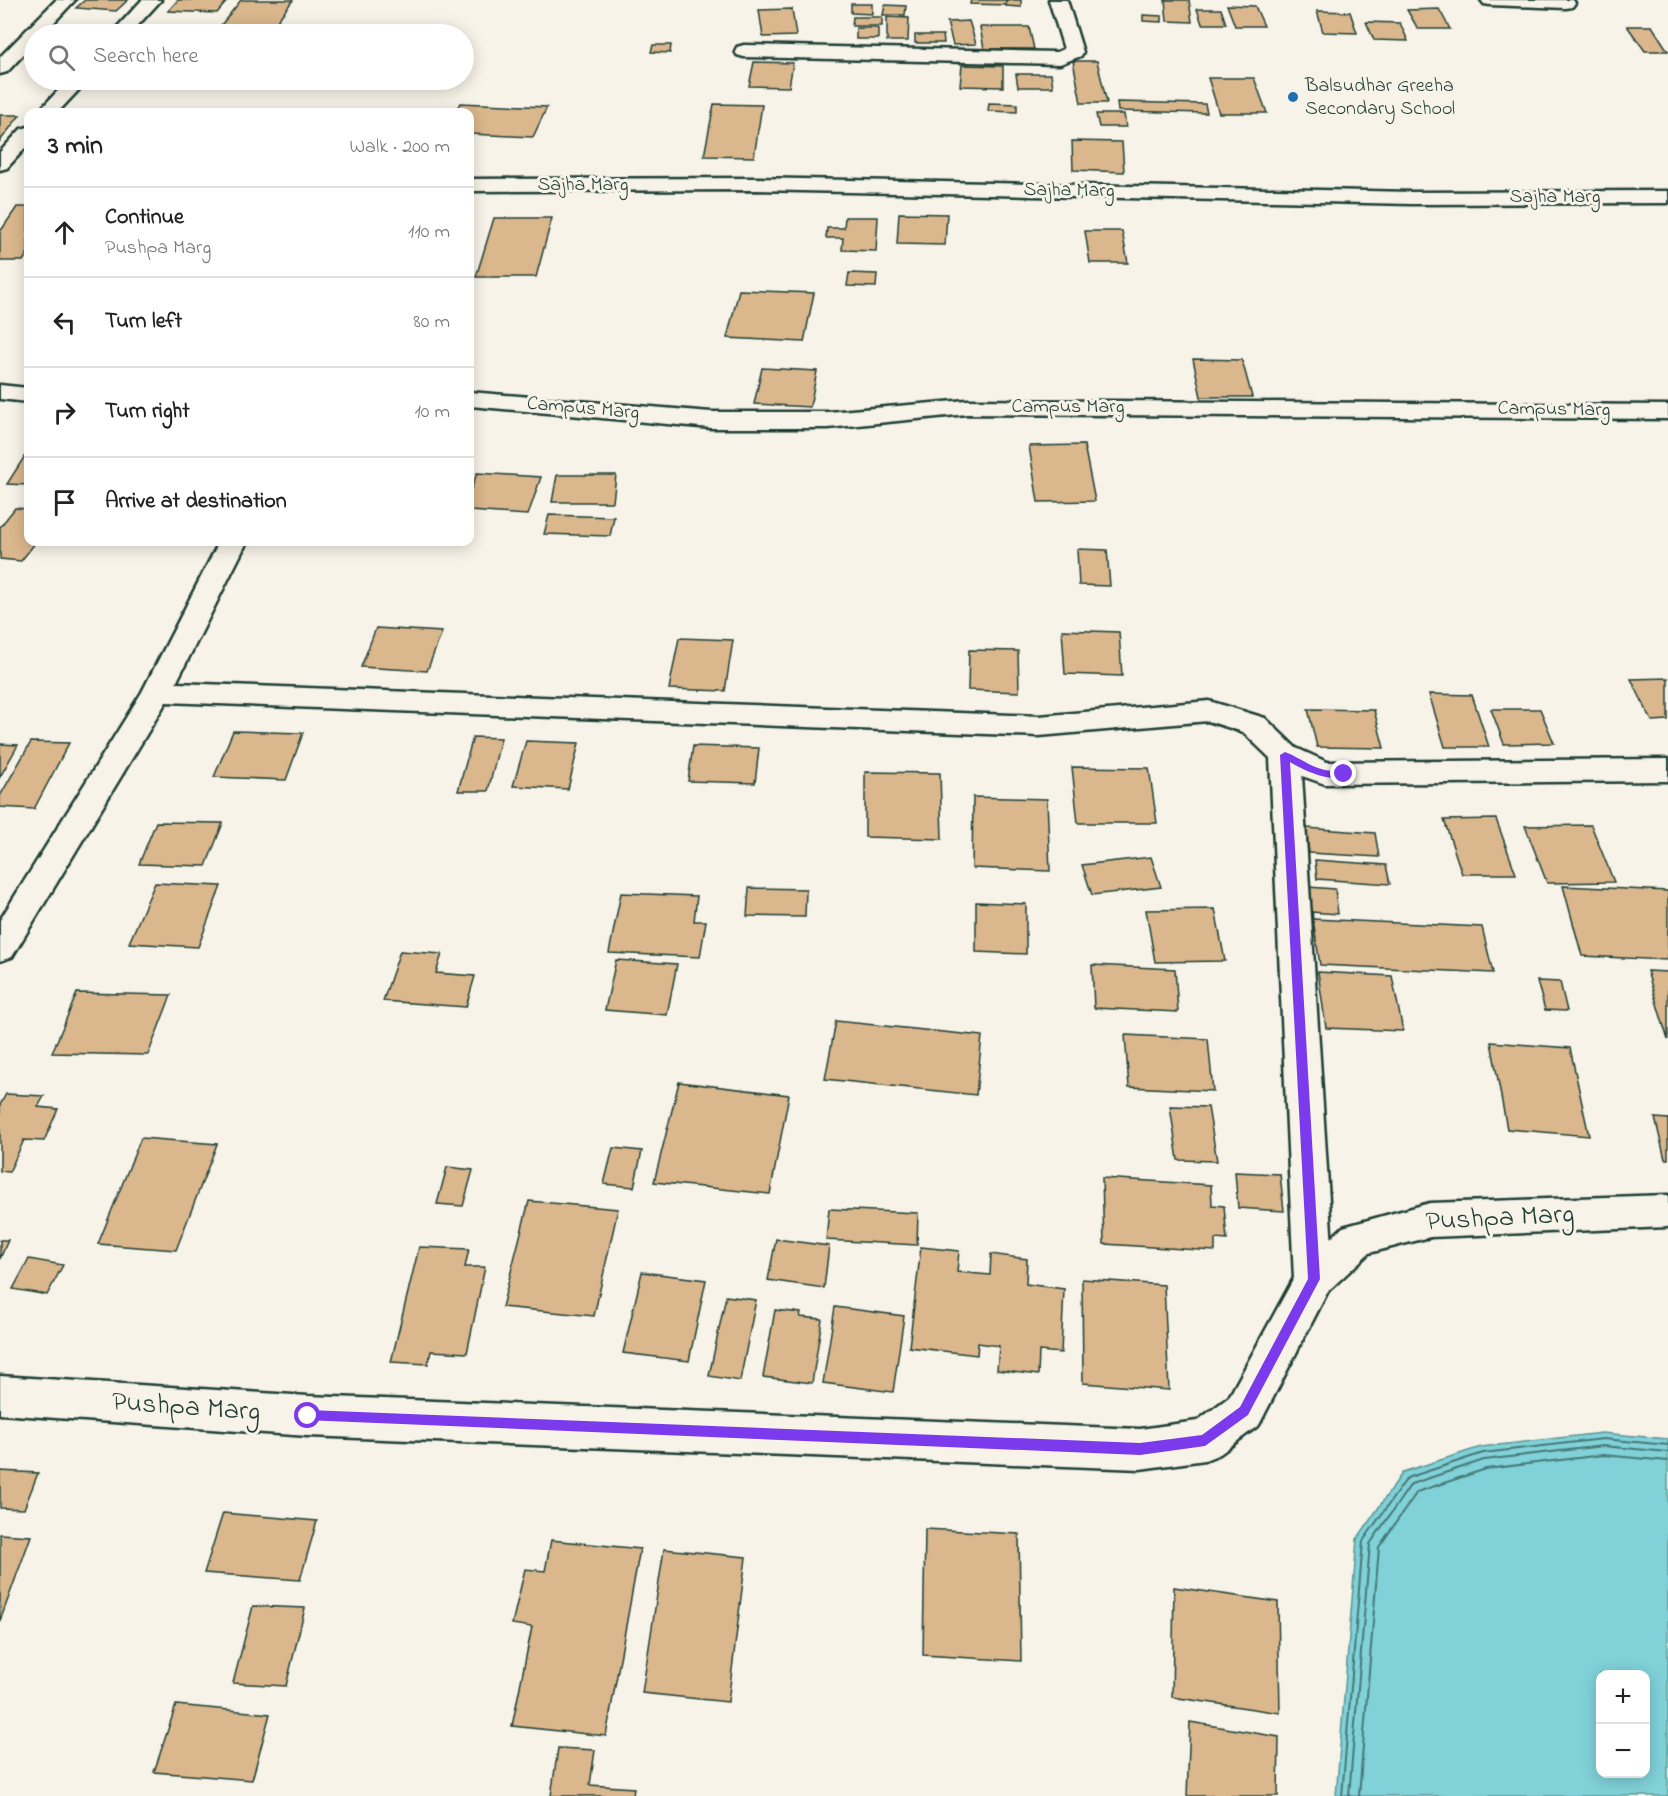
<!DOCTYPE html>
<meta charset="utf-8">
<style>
:root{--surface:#fff;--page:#f2f2f2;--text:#222;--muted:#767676;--line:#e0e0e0}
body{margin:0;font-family:"Indie Flower",sans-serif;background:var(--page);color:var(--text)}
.controls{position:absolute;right:18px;bottom:18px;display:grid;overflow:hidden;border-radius:12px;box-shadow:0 3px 15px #0003}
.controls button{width:54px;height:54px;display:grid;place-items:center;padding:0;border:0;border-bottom:2px solid var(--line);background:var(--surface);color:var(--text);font:30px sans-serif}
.stop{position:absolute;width:18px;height:18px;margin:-14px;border:4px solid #7c3aed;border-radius:50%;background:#fff}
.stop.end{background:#7c3aed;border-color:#fff;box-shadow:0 2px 6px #0008}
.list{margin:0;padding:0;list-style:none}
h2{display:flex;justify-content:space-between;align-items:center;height:78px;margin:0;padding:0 24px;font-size:26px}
h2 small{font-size:20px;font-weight:400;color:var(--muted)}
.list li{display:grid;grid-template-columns:39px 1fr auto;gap:18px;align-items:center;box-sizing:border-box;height:90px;padding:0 24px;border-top:2px solid var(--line)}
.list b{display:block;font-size:22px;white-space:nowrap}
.list p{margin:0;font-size:20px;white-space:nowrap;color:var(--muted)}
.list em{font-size:20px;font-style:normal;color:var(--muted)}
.icon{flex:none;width:33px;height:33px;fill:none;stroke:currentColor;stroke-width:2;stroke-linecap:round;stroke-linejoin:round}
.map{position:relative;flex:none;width:1668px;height:1796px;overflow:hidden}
.search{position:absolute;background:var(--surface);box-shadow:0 3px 15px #0003;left:24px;top:24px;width:450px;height:66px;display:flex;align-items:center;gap:15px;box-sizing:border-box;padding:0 21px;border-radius:33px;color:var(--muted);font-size:22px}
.panel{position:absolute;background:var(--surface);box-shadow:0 3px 15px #0003;left:24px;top:108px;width:450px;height:438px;border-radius:12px}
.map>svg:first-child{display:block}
</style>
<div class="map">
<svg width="1668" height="1796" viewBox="0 0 1668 1796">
<rect width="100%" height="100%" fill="#f7f3e8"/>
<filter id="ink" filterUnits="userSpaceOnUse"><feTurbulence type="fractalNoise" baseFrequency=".0167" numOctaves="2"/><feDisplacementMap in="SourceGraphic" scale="12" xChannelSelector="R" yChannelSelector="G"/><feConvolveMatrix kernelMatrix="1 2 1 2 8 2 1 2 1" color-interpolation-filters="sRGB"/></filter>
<g filter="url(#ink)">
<path fill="#80d1d8" stroke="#599696" stroke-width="1.5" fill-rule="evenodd" d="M1602,1433l66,6v357h-332l21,-257 46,-67 78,-25zM1600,1674h46v100h-46z"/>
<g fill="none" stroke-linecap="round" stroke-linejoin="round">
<path stroke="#467876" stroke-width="2" d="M1342,1796l21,-255 44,-63 76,-25 120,-14 65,6
M1349,1796l21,-252 41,-60 73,-24 119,-14 65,6
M1359,1796l20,-249 38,-55 69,-23 117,-14 65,6"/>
</g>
<path fill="#dab78c" stroke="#1f3d34" stroke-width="1.5" d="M85,0h43l-12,11 -40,-3z
M178,0h50l-11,13 -49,-2z
M241,0h52l-19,25 -24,-1 -8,10h-28z
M971,0h35v5l-36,-1z
M1007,0h14v7l-15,-1z
M1165,0h24l3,22 -25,-1z
M851,4h21v10l-21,-1z
M885,5l21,1 -1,9h-22z
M1227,5l28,1 9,20h-29z
M792,9l4,27 -33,1 -4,-27z
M1197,9h24l5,15h-24z
M1439,9l11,20h-32l-11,-19z
M1317,11l33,1 7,21 -34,-1z
M1143,15l19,1v6l-19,-1z
M853,17h29v9h-30z
M887,17l22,1 -1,23h-21z
M969,21l7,23 -23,1 -6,-23z
M1366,22l34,1 8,18 -34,-1z
M1627,26h25l16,25h-23z
M980,27h49l5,22h-50z
M856,28h22v11h-22z
M915,35h28l1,8h-29z
M653,45h18l-1,8 -19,-1z
M1073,61h24l10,42h-26z
M754,62l39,1 -4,24 -40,-1z
M962,65l41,1v21l-43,-1z
M1016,74h35l2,13h-35z
M1208,78h46l13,35h-48z
M194,80h44l-2,3 -44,-1z
M244,80h35l-4,6 -35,-1z
M1117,102l88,2 2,9 -89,-2z
M460,103l87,4 -14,30 -63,-3v-22h-15z
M989,103l28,1v8l-29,-1z
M714,104l48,1 -8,52 -50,-1z
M1096,114h28l2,13h-27z
M0,115h20l-20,26z
M1072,141l50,1 2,30 -51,-2z
M17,207h11v46l-5,8h-23v-29z
M899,213l48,1 -2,31 -48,-1z
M845,217h33l-2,34 -34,-1 1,-12h-17l1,-10h17z
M494,218h58l-16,59h-60z
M1085,231h37l6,32h-38z
M849,273l28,1 -1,13 -29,-1z
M739,290l75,3 -10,49 -77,-4z
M1193,359l49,1 10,37h-51z
M762,368l55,3 -7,36 -56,-3z
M1084,445l11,56 -57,1 -9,-56z
M28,451v34l-21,-1z
M477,473l64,4 -13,38 -58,-4v-19z
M557,475h59l-3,27h-61z
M15,508l13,1v33h8l-15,19 -21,-2v-32z
M549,515l65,2 -4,19 -66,-2z
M1077,549l30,1 3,36 -31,-1z
M376,628l66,4 -15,39 -66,-4z
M1062,630l57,2 3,44 -57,-2z
M679,638l54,2 -8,51 -56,-2z
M969,650l49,1 1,41 -51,-2z
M1668,678v42l-16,1 -21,-42z
M1429,694l43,1 17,52h-44z
M1308,709l66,1 10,38 -67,-1z
M1491,709h49l14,34 -50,1z
M233,731l70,2 -17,47 -72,-3z
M473,737l28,1 -13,53h-30z
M526,741l53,2 -11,46 -55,-3z
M31,742l38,1 -35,66 -34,-2v-11z
M0,744l18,1 -18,32z
M693,746l66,2 -4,35 -67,-2z
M1072,767l77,1 8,55h-79z
M865,772l75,1 2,66 -77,-2z
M973,797l74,2 3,72 -78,-3z
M1496,819l20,55h-54l-18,-54z
M156,822l67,1 -17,43 -67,-2z
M1591,825l23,57 -67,1 -22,-57z
M1306,828l69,5 4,24 -70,-4z
M1151,857l10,30 -69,8 -10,-30z
M1315,860l71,5 4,19 -73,-5z
M155,883l66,3 -23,61 -69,-4z
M1563,886l105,5v69l-86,-4z
M1308,887l27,2 3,25 -27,-2z
M749,888l57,1 -1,28 -58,-1z
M621,893l76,3 -3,25h12l-6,36 -91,-4z
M976,902l50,2v50l-50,-2z
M1215,909l10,52 -70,1 -9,-52z
M1313,919l169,8 11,46 -173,-8z
M400,951l42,3 -6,19 39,3 -9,31 -83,-6z
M616,960l61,4 -10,51 -62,-5z
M1092,965l83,4 3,43 -84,-4z
M1647,971l21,1v68z
M1318,972l74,4 11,55 -77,-3z
M1537,981l23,1 7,29 -22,-1z
M77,993l94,2 -23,60 -96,-2z
M836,1021l146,15 -6,59 -151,-16z
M1125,1035l83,4 5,52 -84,-4z
M1491,1042l79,6 19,88 -82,-7z
M679,1082l110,13 -19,99 -116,-12z
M6,1094l38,2 -6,11 20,2 -14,32 -20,-1 -15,32 -9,-1v-66z
M1170,1106l38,1 9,54 -39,-1z
M1655,1118l13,1v40h-3z
M141,1138l76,6 -41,106 -78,-6z
M613,1148l29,3 -8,36 -30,-3z
M447,1167l26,3 -10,36 -26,-2z
M1235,1172l45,2 4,37 -46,-3z
M1102,1178l109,7 1,20 12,1 3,34 -12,-1v12l-111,-7z
M529,1201l89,8 -24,107 -92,-9z
M829,1209l89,4 -1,32 -91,-5z
M776,1239l53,7 -5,42 -56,-8z
M0,1240h8l-8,19z
M419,1247l50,2 -4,18h20l-18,86 -36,-2 -3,13 -37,-2z
M921,1247l38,4 -2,21 33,3 1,-21 36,5 -1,25 38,5 -3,64 -22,-2 -1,24 -41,-5 2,-24 -21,-3 -1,12 -68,-8z
M29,1259l34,6 -16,30 -34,-6z
M642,1272l64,8 -17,81 -66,-8z
M1082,1279l82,6 5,105 -86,-7z
M726,1296l30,4 -16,81 -31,-5z
M835,1307l69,9 -11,76 -70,-9z
M775,1310l26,3 -1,4 22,2 -10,64 -49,-6z
M0,1471l38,2 -14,36 -24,-1z
M223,1513l94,8 -17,59 -96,-7z
M925,1529l94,5 2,127 -98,-6z
M0,1534l31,2 -31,85z
M551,1540l89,9 -34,187 -94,-10 20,-99 -20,-3 13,-55 20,2z
M664,1549l82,8 -18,145 -86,-9z
M1174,1587l104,15 2,111 -108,-16z
M253,1606l52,2 -19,78 -53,-3z
M176,1705l94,9 -18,66 -98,-8z
M1190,1722l89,15 -1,59h-91z
M558,1748l37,2 -5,35 44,3 -1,8h-82z"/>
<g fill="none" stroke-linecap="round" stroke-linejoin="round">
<g stroke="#1f3d34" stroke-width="5">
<path id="street" d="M56,0h19l-32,34h-9v9l-27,29 -7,2v-17z
M142,0h19l-31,34h-19z
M1049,0h18l16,52 -2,4 -21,8 -316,-7 -7,-2 -2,-4 2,-4 7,-2 313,7 7,-3z
M1481,0h92l2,3 -3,4 -6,1 -76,-3 -6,-1z
M68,80h20l-30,32h-20z
M28,127v18l-21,23 -7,2v-18l21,-23z
M754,178l658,14 256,-1v12l-256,1 -658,-14 -284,1v-12z
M0,385l28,3v14l-28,-3z
M470,392l241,20h117l139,-12 701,5v14l-701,-5 -139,14h-117l-241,-22z
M219,542h28l-71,141 863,33 170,-15 56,17 31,30 31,14 341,-3v22l-343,3 -23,-8 32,503 -6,12 -14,5 -14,-5 -6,-12 -24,-521 -27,-26 -35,-11 -169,15 -873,-34 -154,255 -12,4v-41l142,-228z"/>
</g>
<g stroke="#1f3d34" stroke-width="5">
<path id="secondary" d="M1668,1195v32l-238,10 -61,16 -41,38 -69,134 -39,29 -15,6 -65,9 -832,-33 -308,-22v-38l308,20 832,33 57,-8 32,-24 71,-130 43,-40 87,-24z"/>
</g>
<use href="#street" fill="#f7f3e8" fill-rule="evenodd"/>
<use href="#secondary" fill="#f7f3e8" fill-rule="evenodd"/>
</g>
</g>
<path fill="#7c3aed" d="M1285,752c14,5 25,15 40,18 8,2 17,-1 23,4 -14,11 -45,-4 -58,-12l30,517 -72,136 -43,31 -65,9 -836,-35 -2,-4 2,-4 4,-2 832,33 62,-8 38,-28 68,-128 -28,-524z"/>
<circle fill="#1f6fb2" stroke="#f7f3e8" stroke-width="2" cx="1293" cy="97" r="6"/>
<g text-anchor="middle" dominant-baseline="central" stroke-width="6" stroke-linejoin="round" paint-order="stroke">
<g font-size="20" fill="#1f3d34" stroke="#f7f3e8" text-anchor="start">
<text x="1305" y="86">Balsudhar Greeha<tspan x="1305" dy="23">Secondary School</tspan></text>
</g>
<g font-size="20" fill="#1f3d34" stroke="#f7f3e8">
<text x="583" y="185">Sajha Marg</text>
<text transform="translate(1069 191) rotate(1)">Sajha Marg</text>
<text x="1555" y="197">Sajha Marg</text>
<text x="1068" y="407">Campus Marg</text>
<text transform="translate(583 409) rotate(5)">Campus Marg</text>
<text transform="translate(1554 410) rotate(1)">Campus Marg</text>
</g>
<g font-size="28" fill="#1f3d34" stroke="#f7f3e8">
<text transform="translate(1500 1219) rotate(-3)">Pushpa Marg</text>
<text transform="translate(186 1408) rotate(4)">Pushpa Marg</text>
</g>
</g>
</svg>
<div class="controls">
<button>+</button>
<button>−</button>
</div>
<div class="stop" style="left:308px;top:1416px"></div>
<div class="stop end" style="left:1344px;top:774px"></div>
<div class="search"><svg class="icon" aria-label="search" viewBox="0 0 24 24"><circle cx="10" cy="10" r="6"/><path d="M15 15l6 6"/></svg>Search here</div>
<section class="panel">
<h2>3 min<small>Walk · 200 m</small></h2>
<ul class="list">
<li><svg class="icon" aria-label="ahead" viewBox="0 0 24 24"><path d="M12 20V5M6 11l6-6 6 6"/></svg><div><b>Continue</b><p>Pushpa Marg</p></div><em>110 m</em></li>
<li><svg class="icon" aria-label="left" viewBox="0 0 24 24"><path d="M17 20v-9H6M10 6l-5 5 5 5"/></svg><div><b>Turn left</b></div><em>80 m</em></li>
<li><svg class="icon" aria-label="right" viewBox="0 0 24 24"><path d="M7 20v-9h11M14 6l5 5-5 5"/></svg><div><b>Turn right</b></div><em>10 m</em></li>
<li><svg class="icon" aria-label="arrive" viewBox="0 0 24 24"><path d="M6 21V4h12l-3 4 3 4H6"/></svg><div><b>Arrive at destination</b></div></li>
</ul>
</section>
</div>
